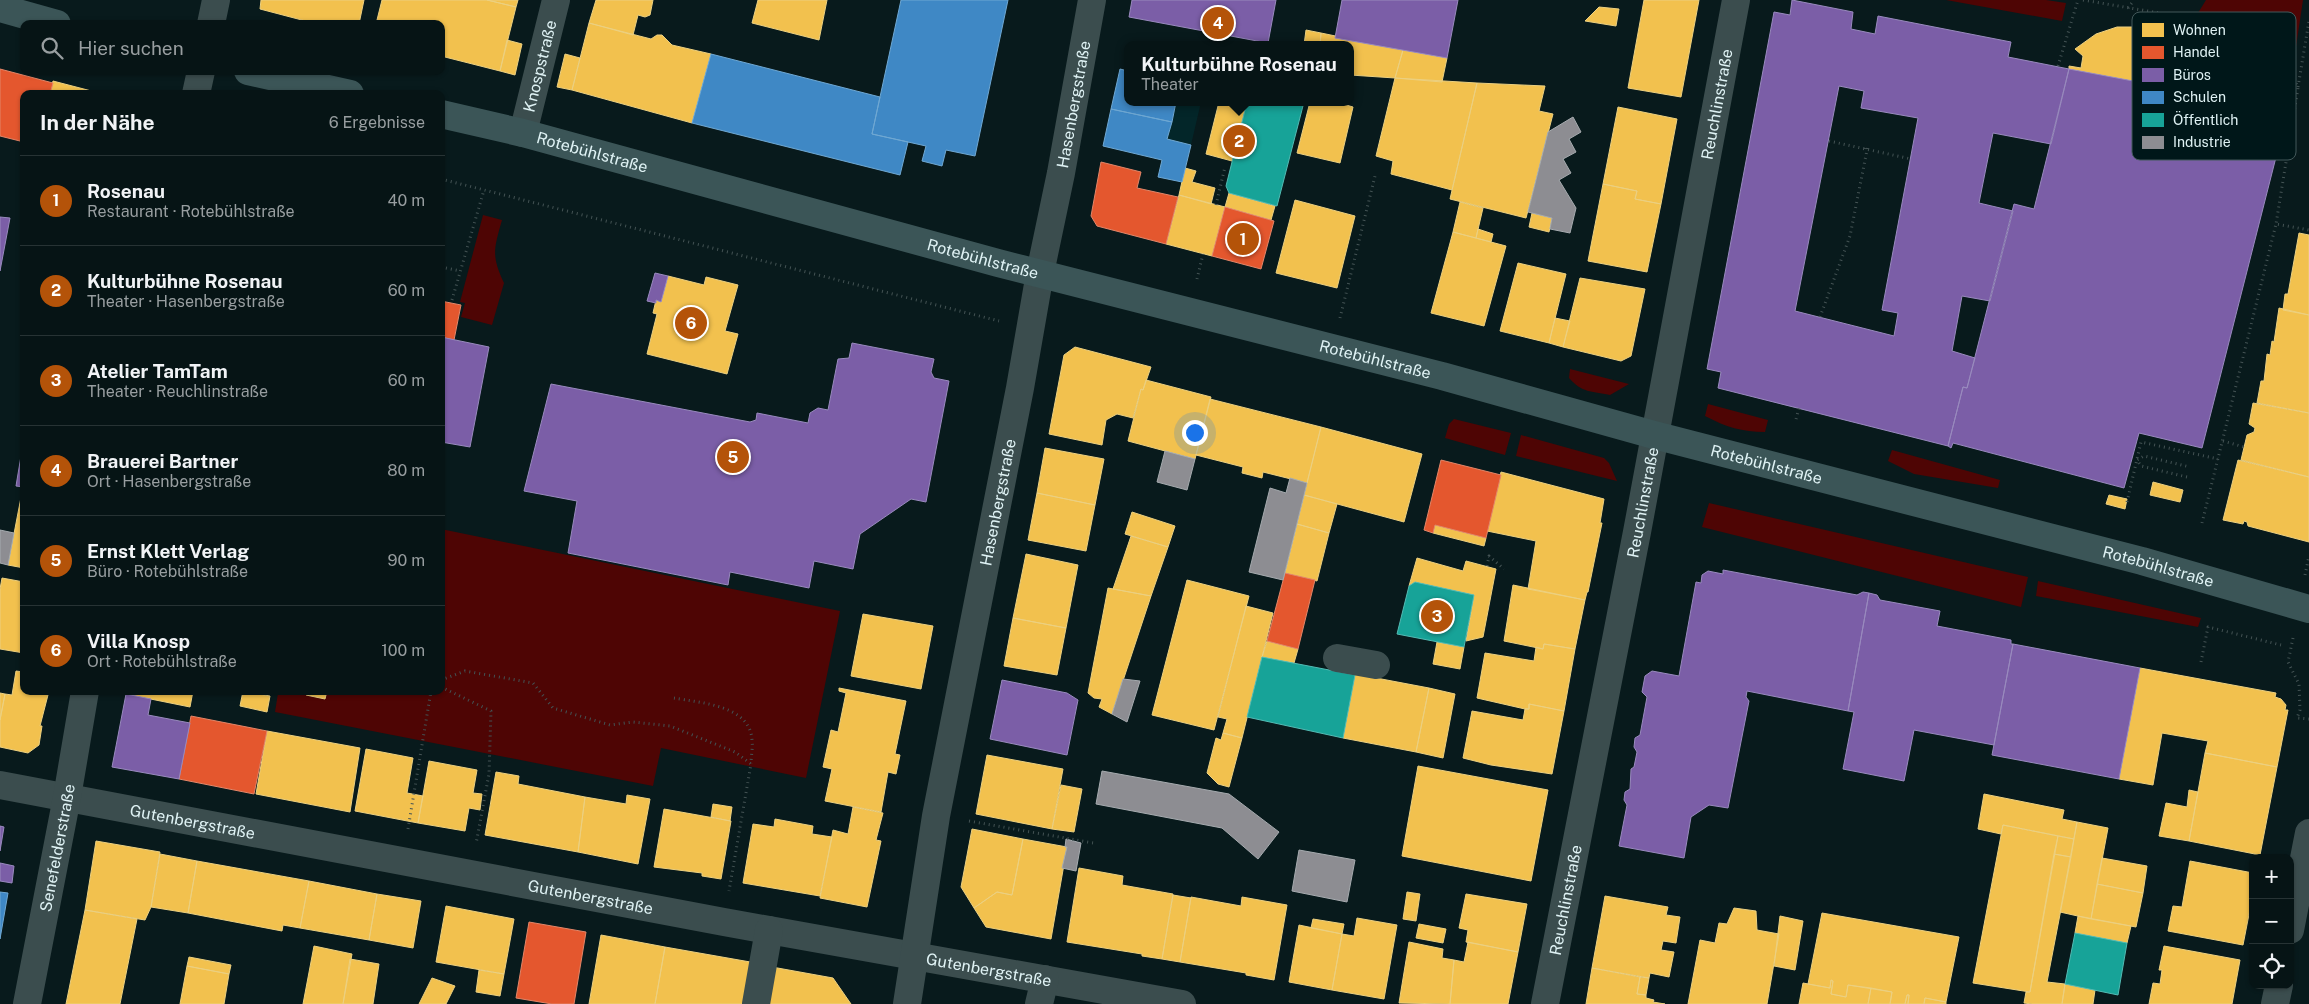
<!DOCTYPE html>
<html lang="de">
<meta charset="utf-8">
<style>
:root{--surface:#061415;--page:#142122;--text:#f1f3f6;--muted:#989ea0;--line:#273334;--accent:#b45309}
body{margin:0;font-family:"Public Sans",sans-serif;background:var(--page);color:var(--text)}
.controls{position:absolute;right:15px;bottom:15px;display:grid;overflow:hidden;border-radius:10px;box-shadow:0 1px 4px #0004}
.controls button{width:45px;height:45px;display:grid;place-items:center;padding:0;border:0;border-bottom:1px solid var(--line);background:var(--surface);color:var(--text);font:25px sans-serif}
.you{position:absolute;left:1194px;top:432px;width:18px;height:18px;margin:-12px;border:4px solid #fff;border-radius:50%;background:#1a73e8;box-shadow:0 0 0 8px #1a73e833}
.badge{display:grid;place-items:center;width:32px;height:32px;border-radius:50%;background:var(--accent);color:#fff;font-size:16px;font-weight:700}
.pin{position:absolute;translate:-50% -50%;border:2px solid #fff;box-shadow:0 1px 5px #0006}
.popup{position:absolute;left:1124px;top:41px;width:230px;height:65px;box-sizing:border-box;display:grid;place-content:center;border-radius:10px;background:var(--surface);filter:drop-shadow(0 1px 4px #0005);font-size:16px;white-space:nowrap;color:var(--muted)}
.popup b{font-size:19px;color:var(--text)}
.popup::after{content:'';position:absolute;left:50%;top:100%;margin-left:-10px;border:10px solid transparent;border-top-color:var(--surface)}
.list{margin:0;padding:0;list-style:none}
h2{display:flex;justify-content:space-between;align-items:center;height:65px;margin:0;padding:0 20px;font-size:21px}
h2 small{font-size:16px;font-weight:400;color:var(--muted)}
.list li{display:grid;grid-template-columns:32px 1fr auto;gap:15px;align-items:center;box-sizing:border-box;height:90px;padding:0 20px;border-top:1px solid var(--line)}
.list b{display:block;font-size:19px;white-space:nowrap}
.list p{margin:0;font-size:16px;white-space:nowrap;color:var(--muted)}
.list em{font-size:16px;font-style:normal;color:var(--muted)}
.icon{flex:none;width:28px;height:28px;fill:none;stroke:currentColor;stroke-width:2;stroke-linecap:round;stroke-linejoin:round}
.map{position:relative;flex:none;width:2309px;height:1004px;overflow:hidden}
.search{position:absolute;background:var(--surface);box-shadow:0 1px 4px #0004;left:20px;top:20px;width:425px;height:55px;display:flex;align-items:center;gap:12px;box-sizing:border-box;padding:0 18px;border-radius:10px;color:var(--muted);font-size:19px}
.panel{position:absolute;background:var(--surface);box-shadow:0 1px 4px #0004;left:20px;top:90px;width:425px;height:605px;border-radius:10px}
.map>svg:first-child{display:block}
</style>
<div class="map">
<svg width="2309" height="1004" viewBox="0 0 2309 1004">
<rect width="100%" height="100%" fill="#081a1c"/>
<path fill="#032629" d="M1176,102h25l-10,43 -24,-6z"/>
<path fill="#4e0504" d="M1946,0h100l20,3 -4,18z
M2206,0h97l-9,60 -34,-35 -62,-12z
M483,215l19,5c-8,29 -11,35 2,63l-12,42 -31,-8 4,-14 -5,-1z
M1570,369l59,15 -19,11c-19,-4 -28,-2 -41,-17z
M1708,404l60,16 -3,12c-23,0 -39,-5 -60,-16z
M1454,419l57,14 -6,22 -60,-17 4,-14z
M1521,435l83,23 5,5 8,18 -101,-25z
M1892,450l108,30 -2,8 -84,-14 -26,-13z
M1709,503l319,74 -7,30 -319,-80z
M441,529l399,82 -34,167 -145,-30 -8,38 -378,-74 3,-19 -6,-2h169z
M2038,581l163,37 -3,9 -162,-31z"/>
<path fill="#f2c14e" stroke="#ecd080" d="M261,0h103l-5,24h-42l-57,-15z
M382,0h105l29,7 -16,64 -59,-15v-32h-65z
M487,0h31l-2,7z
M596,0h57l-3,15 -5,2 -7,-2 -5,20 -44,-12z
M758,0h69l-8,40 -67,-17z
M1644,0h55l-18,97 -53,-9z
M1599,7l20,2 -3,17 -31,-5z
M589,23l62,16 6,-4h5l10,10 39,9 -19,69 -120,-33z
M2117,27h22l100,20 19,8 19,15 11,21 -6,1 6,18 -219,-41v-3l12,2 2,-12 -8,-7 21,-15z
M1306,30l15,3 -1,12h-16z
M1321,33l82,17 -8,28 -45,-3v-30h-30z
M507,40l15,4 -7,31 -15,-4z
M1403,50l44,8 -5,24 -47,-4z
M565,54l15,4 -8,32 -15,-3z
M1395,78l82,5 -25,107 -61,-16 2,-13 -17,-5z
M53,81l50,13h-53z
M1477,83l68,3 -6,25 14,3 -27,104 -76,-19z
M1219,102h28l-3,3 1,5 -13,51 -26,-7z
M1310,102h26l17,5 -13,56 -43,-10z
M1618,107l59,12 -16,85 -26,-5 2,-8 -34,-7z
M1185,168l11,3 -4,11 23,6 -4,16 -32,-9z
M1603,184l34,7 -2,8 26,5 -14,68 -59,-11z
M1229,193l46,13 -4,14 -46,-13z
M1179,195l46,12 -13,49 -46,-12z
M1295,200l60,16 -18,72 -61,-15z
M1460,202l23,6 -7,30 -23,-6z
M1532,213l20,5 -3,14 -20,-5z
M1478,229l15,5 -2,8 -15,-4z
M1453,232l53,14 -22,80 -53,-13z
M2299,233l10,2v80l-26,-5 2,-16h3z
M1518,263l48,11 -17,69 -49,-12z
M668,276l36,9 2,-8 32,8 -13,46 13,3 -11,40 -80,-20 10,-40 -4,-1 3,-13 5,2z
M1580,278l65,11 -14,67 -10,5 -58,-14z
M2279,308l30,7v98l-52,-10 4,-22h3l3,-27 3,1 2,-14 2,1z
M1555,318l15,3 -7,26 -14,-4z
M1075,347l76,20 -8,23 -2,-1 -8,29 -16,-4 -11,6 -4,25 -53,-11 15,-79z
M1146,380l65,17 -16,62 -67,-18 13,-52 2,1z
M1210,399l111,28 -14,56 -44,-11 -1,6 -20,-5 1,-6 -47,-12z
M2253,403l56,10v64l-68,-17 6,-25 7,-3 1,-4 -6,-4z
M1321,427l101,27 -18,68 -100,-27z
M1045,448l59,11 -9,46 -58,-12z
M2238,460l71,17v65l-61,-16 -1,-4 -3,-1 -1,3 -20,-4z
M1501,472l103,27 -4,24h2l-14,69h-1l-2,8 -57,-11 8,-48 -49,-10z
M2153,482l30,8 -3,12 -30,-7z
M23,487h1v81l-16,-3z
M1037,493l58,12 -9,46 -58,-11z
M1304,495l33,9 -8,29 -32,-9z
M2109,495l18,4 -2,10 -19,-5z
M1132,512l43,14 -7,21 -43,-13z
M1297,524l32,9 -12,48 -32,-8z
M1435,525l51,13 -2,8 -51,-13z
M1131,536l37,11 -17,49 -38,-7z
M1026,554l52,11 -12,63 -53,-10z
M1417,558l46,13 3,-10 30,8 -13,68 -17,4 8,-46 -59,-13 -6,4z
M2,578l22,4v71l-24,-4v-60z
M1187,580l62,16 -35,134 -62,-15z
M1513,585l72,15 -10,49 -31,-5 -1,5 -39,-8z
M1108,588l43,8 -39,118 -13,-7 3,-8 -8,-1 -6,-5z
M1246,606l27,7 -31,125 -19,-5 4,-14 -9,-2z
M863,614l70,12 -12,63 -70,-13z
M1013,618l53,10 -9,47 -53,-9z
M1267,641l31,8 -4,14 -32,-6z
M1437,642l27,5 -4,22 -27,-5z
M1544,644l31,5 -11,62 -35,-7v5h-4l-48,-11 8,-45 49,8 2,-14 7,2z
M2140,668l136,25 -1,4 6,2 5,6 -1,5h3l-11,57 -72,-14 3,-12 -46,-8 -9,52 -34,-6z
M16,671l8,1v19h25l-9,35h2l-3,19 -11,8 -28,-6v-27l5,-26 7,1z
M1355,674l74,14 -13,64 -73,-14z
M839,688l67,13 -11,53 5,1 -4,19 -8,-2 -7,40 -56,-11 7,-32 -9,-2 8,-37 7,2 8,-39 -7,-2z
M1429,688l26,6 -12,64 -27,-6z
M126,691h67l-3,16 -64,-13z
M243,691l27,5 -3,16 -27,-6z
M306,691h21l-2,8 -19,-4z
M0,693l5,1 -5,26z
M1529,704l35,7 -12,63 -61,-9 -28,-7 9,-47 51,9 2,-11h4z
M267,731l93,17 -10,64 -94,-18z
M1223,733l19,5 -13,49 -11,-3 -11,-11 9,-35 5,2z
M366,749l47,9 -6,35 16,3 -5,27 -63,-12z
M2205,753l72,14 -17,88 -71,-14z
M987,755l76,14 -11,60 -76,-15z
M429,761l48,9 -4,23 9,1 -2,16 -11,-2 -4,23 -47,-8z
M1418,766l130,24 -17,91 -129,-25z
M496,772l23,4 -1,8 67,13 -7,55 -93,-17z
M1061,785l21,4 -8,43 -22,-3z
M2189,790l9,2 -9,49 -30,-5 7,-33 21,4z
M1984,794l80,16 -2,9 15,3 -3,17 -71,-14 -2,9 -23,-5z
M627,795l23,4 -12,65 -60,-12 7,-55 41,7z
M713,804l19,3 -2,14 -19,-4z
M853,807l30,6 -7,27 5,1 -14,66 -47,-9 13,-68 15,4z
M664,809l67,12 -10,58 -19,-3v-3l-48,-6z
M775,819l38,7 -1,8 20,3 -12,59 -77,-13 10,-59 21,3z
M2077,822l31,6 -17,91 -31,-7z
M2003,825l55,11 -28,156 -57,-9z
M972,829l51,10 -11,56 -15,-3 -23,16 -13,-21z
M2058,836l16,3 -3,18 -17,-3z
M1023,839l44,8 -16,92 -65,-12 -12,-19 23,-16 15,3z
M96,841l64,11 -9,55 -6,13 -60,-10z
M160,854l37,7 -9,52 -37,-6z
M2054,854l17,3 -24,125 18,2 -3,20h-30l-8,-1 2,-11h4z
M2102,858l45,8 -4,27 -46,-9z
M197,861l112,20 -9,47 -17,-3 -1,6 -94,-18z
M2190,861l63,12v21l-10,51 -75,-14 5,-25 9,1z
M1079,868l44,8 -1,9 51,9 -11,65 -20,-3v-2l-75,-12z
M309,881l68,13 -8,46 -69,-12z
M2097,884l46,9 -7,34 -45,-8z
M1407,892l13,2 -4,27 -13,-2z
M377,894l44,7 -8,47 -44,-8z
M1466,894l61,10 -9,48 -52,-10 2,-12 -9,-2z
M1173,895l18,3 -11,64 -18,-3z
M1605,896l63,11 -2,8 14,2 -4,26 -13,-2 -2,9 13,2 -5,25 -19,-4 -1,5 -57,-10z
M1191,897l50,9 1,-9 45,8 -13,75 -28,-5v-2l-66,-11z
M446,906l68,13 -10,55 -68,-12z
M1734,908l22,3 1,19 22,4 -12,70h-79l12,-64 15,3 4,-20 8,1z
M85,910l52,9 -17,85h-54z
M1822,913l137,24 -13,65 -21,-4 -1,6h-16l1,-9h-2l-2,9h-15l2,-12 -44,-7 -2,12 -15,-3 2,-13 -2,-1 -1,8 -22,-4z
M1780,916l23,5 -8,49 -21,-4z
M2078,916l53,10 -4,17 -52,-10z
M1357,918l40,7 -13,74 -52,-9 10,-56 12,2z
M1313,919l31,5 -2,10 -31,-6z
M1419,924l27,5 -3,14 -27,-5z
M1299,925l43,9 -10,56 -43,-8z
M601,935l64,12 -10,57h-66z
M1409,942l34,7 -1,9 12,2 -4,44 -51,-1z
M1468,942l50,10 -10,52h-58l4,-44 10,2z
M314,946l38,8 -9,50h-40z
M2164,946l76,14 -8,44h-83l4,-21 7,1 2,-14h-3z
M665,947l91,16 -7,41h-94z
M189,957l42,8 -2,9 -42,-8z
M350,959l29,5 -6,40h-30z
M187,966l42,8 -5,30h-44z
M772,967l61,11 18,26h-86z
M1592,968l48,9 -3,17 9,1v3l8,2 -1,2 12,2h-79z
M479,970l25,4 -4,22 -24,-4z
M1640,977l9,1 -3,17 -9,-1z
M432,978l23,8 -9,18h-27z
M1831,980l2,1 -2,13 15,3 2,-12 23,3 -3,16h-69l4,-21 27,5z
M2065,984l30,6 -2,14h-31z
M1871,988l21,4 -2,12h-22z
M1907,995h2l-1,9h-3z
M1925,998l21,4v2h-22z"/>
<path fill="#e4572e" stroke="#e28669" d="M0,69l53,14 -3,11h-26v48l-24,-6z
M1101,162l40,10 -4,16 41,9 -12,47 -69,-18 -6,-10z
M1225,207l49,14 -13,48 -49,-13z
M441,301l20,4 -7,35 -13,-3z
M1441,460l60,15 -15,63 -51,-13 -2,8 -9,-3z
M1285,573l30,7 -17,69 -31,-8z
M191,716l76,15 -13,63 -75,-15z
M529,922l57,10 -12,72h-22l-36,-6z"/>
<path fill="#7b5ea7" stroke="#998abe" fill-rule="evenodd" d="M1132,0h144l-8,43 -139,-26z
M1342,0h116l-11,58 -112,-20z
M1792,0l61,12 -2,17 24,5 3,-18 133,26 -3,15 61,12 -18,75 -58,-11 -14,70 34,8 -23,90 -28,-5 -10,55 23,7 -8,30 -4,-1 -15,59 -230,-58 3,-16 -14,-3 67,-357 16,3zM1839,86l25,5 -3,17 57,10 -36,192 16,3 -4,23 -99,-25z
M2069,69l219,41 -86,338 -63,-15 -15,55 -171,-45 -2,5 -3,-2 15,-59 4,1 47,-184 20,5z
M0,217l10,1 -10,53z
M655,273l13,3 -7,26 -5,-2v3l-9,-2z
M441,337l48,10 -19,100 -29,-5z
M852,343l82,16 -3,13 3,6 15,3 -23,121 -15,-3 -51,35 -7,35 -39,-8 -5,27 -79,-16 -2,13 -160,-32 9,-52 -53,-10 27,-107 199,38 6,-2 1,-7 51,10 2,-10 8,-5 10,2 10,-51 11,-1z
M21,456h3v31l-8,-1z
M1723,570l134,25 6,-3 6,1 -21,118 -101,-20 -1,6 3,4 -21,107 -19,-3 -18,12 -7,41 -65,-12 8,-41 -3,-5 1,-8 5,-3 1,-20 3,-2 3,-15 -3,-5 1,-9 5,-3 7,-38 -5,-5 3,-16 7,-5 27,5 17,-94 5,1 1,-8 6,-4 15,3z
M1869,593l8,2 3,5 60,11 -3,15 74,14v4h2l-19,101 -80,-15 -10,51 -61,-12 11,-57 -6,-1z
M2013,644l127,24 -21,111 -127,-24z
M1002,680l65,13 11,7 -11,55 -77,-16z
M126,694l25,5 -3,16 42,8 -11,56 -67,-12z
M0,826l4,1 -4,24z
M0,863l14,3 -2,17 -12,-2z"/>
<path fill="#3f88c5" stroke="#6fa8d3" d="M901,0h107l-33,156 -29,-6 -4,16 -20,-5 4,-15 -54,-12z
M711,54l169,43 -8,37 36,8 -8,33 -208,-52z
M1120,69l8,2v31h48l-4,20 -61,-13z
M1111,109l61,13 -5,17 24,6 -9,37 -24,-5 4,-17 -59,-14z
M0,892l8,1 -8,46z"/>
<path fill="#17a398" stroke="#53bbb4" d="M1247,102h57l-27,104 -48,-13 -3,-7 19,-76 -1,-5z
M1415,582l59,13 -10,52 -67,-13 12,-48z
M1262,657l93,18 -12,63 -96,-21z
M2075,933l52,10 -9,52 -53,-11z"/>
<path fill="#8d8d92" stroke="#a6abaf" d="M1573,117l8,15 -12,7 7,13 -13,7 8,14 -12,7 17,28 -6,25 -20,-4 2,-11 -24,-6 20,-80z
M1165,451l30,8 -8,31 -30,-8z
M1290,478l17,5 -24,97 -34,-8 21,-84 16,5z
M0,530l14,3 -6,32 -8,-2z
M1123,679l17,2 -13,41 -15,-8z
M1102,771l127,23 50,38 -21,27 -36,-31 -126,-24z
M1066,839l15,4 -5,28 -14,-3 5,-21h-2z
M1299,850l56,10 -8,42 -55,-11z"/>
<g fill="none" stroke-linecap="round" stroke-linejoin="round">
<path stroke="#445354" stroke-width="3" stroke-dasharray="1 4" stroke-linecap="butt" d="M2083,0l176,30 28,29 11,29 -22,136
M2128,8l6,-8
M2058,66l20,-66
M2298,87l11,-66
M1865,149l1,-4
M441,179l558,142
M1216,205l9,-38
M441,267l19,4
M1197,279l6,-25
M452,300l32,-110
M1820,317l30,-81 18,-91
M1340,318l35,-142
M1796,419l3,-11
M2223,441l21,6
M2187,477l-46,-11 -4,-6 7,-4 46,11
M2127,502l14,-60 77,17
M2202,523l74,-299 33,6
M1487,566l2,-10 15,13
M2305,575l4,-19
M2293,638l-5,24 11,22 1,26 -3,8 12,1
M2201,662l7,-35 73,18
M441,680l24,-9 68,12 20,25 57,17 23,-3 37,4 65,26 16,12 -22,127
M441,687l50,24 -2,63 -13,70
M674,698c27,5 76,7 78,42 1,8 -1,16 -1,24
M969,821l124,22
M408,829l23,-138"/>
<g stroke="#3b4d4e" stroke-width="28">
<path d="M211,24l5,-24"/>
<path d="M196,94l5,-23"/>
<path id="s1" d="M523,133l33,-133"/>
<path d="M1337,658l39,7"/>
<path id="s2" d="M0,785l724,137 458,82"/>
<path d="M2290,930l19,-97"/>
<path id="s3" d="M27,1004l40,-207 18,-106"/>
<path d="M756,1004l13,-74"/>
<path id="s4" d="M907,1004l29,-188 84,-428 20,-115 21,-100 31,-173"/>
<path d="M1039,1004l6,-25"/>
<path id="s5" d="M1545,1004l92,-472 99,-532"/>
<path d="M2275,1004l4,-19"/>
</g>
<g stroke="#3b5557" stroke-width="28">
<path d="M0,8l57,16"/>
<path d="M248,71l102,23"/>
<path id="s6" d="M441,114l82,19 475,130 444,113 212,59 488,126 167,48"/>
</g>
<path stroke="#445354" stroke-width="3" stroke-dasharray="1 4" stroke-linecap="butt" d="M1829,141l82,18"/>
</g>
<g text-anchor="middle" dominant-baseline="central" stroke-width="5" stroke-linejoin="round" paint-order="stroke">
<g font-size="16" fill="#dff2f4" stroke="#001719">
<text stroke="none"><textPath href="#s1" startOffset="69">Knospstraße</textPath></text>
<text stroke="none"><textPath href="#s4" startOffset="915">Hasenbergstraße</textPath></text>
<text stroke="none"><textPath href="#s5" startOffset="916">Reuchlinstraße</textPath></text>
<text stroke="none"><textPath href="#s6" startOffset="156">Rotebühlstraße</textPath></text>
<text stroke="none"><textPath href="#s6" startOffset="561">Rotebühlstraße</textPath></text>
<text stroke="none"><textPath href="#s6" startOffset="966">Rotebühlstraße</textPath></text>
<text stroke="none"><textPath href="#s6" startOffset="1371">Rotebühlstraße</textPath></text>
<text stroke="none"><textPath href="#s4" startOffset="510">Hasenbergstraße</textPath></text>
<text stroke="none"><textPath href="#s5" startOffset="511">Reuchlinstraße</textPath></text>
<text stroke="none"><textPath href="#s6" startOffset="1776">Rotebühlstraße</textPath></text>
<text stroke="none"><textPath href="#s2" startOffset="196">Gutenbergstraße</textPath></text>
<text stroke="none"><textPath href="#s3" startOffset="159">Senefelderstraße</textPath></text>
<text stroke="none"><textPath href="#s2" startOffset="601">Gutenbergstraße</textPath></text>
<text stroke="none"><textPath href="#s5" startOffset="106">Reuchlinstraße</textPath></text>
<text stroke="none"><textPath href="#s2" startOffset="1006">Gutenbergstraße</textPath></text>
</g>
</g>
<rect x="2132" y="12" width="164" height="148" rx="8" fill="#001719" stroke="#43595b" stroke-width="1"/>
<rect x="2142" y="23" width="22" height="14" fill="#f2c14e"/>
<rect x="2142" y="46" width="22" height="13" fill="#e4572e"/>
<rect x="2142" y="68" width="22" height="14" fill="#7b5ea7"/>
<rect x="2142" y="91" width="22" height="13" fill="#3f88c5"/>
<rect x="2142" y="113" width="22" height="14" fill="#17a398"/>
<rect x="2142" y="136" width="22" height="13" fill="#8d8d92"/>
<g font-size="14" fill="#dff2f4">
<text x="2173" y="35">Wohnen</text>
<text x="2173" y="57">Handel</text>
<text x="2173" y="80">Büros</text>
<text x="2173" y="102">Schulen</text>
<text x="2173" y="125">Öffentlich</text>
<text x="2173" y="147">Industrie</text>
</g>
</svg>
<div class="controls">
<button>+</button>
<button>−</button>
<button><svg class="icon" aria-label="locate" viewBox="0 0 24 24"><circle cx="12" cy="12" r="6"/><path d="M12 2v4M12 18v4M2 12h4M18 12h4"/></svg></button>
</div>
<div class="you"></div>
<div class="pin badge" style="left:1243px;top:239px">1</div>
<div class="pin badge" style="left:1239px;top:141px">2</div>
<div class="popup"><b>Kulturbühne Rosenau</b>Theater</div>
<div class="pin badge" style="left:1437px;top:616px">3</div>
<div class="pin badge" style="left:1218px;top:23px">4</div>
<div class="pin badge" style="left:733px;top:457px">5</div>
<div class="pin badge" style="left:691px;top:323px">6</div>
<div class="search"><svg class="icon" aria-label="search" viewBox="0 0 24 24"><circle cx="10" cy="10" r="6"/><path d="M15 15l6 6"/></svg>Hier suchen</div>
<section class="panel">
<h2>In der Nähe<small>6 Ergebnisse</small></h2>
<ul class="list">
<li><span class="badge">1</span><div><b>Rosenau</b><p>Restaurant · Rotebühlstraße</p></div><em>40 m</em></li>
<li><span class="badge">2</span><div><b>Kulturbühne Rosenau</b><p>Theater · Hasenbergstraße</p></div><em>60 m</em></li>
<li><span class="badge">3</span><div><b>Atelier TamTam</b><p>Theater · Reuchlinstraße</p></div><em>60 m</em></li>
<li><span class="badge">4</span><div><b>Brauerei Bartner</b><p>Ort · Hasenbergstraße</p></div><em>80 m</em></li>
<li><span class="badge">5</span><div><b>Ernst Klett Verlag</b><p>Büro · Rotebühlstraße</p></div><em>90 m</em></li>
<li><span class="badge">6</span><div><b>Villa Knosp</b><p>Ort · Rotebühlstraße</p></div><em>100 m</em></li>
</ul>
</section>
</div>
